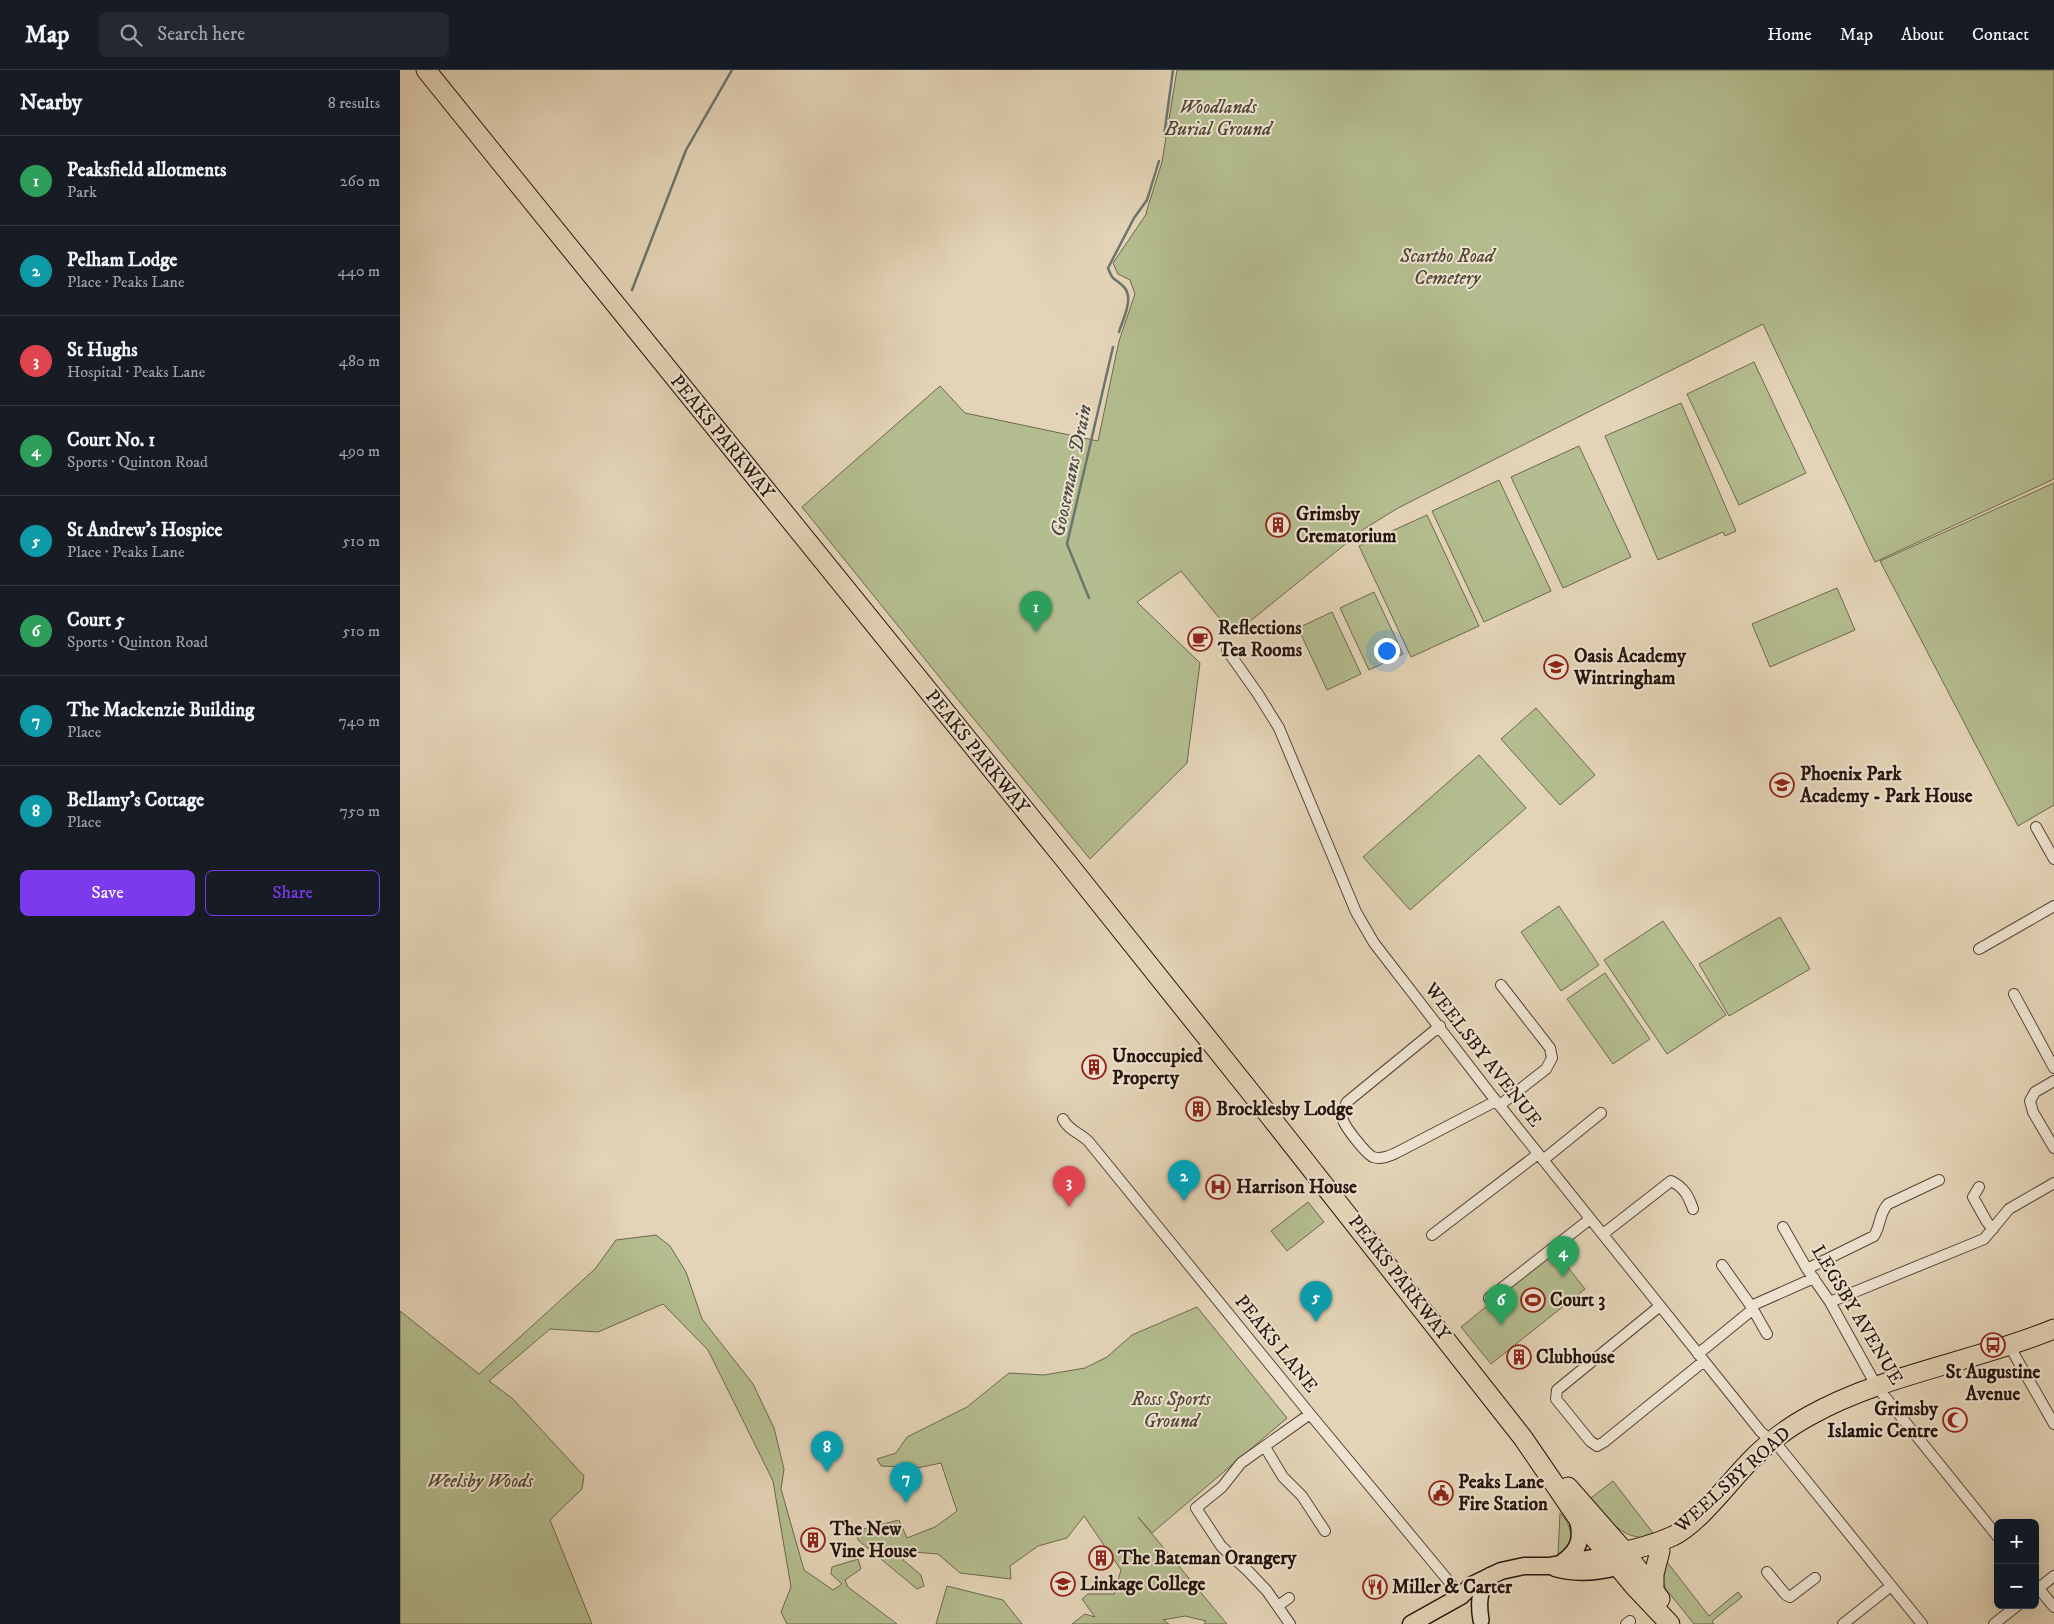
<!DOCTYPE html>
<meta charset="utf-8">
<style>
:root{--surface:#171b24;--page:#242831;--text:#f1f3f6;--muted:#9ea1a6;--line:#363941;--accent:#7c3aed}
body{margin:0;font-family:"IM FELL DW Pica",serif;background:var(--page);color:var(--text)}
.controls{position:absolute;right:15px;bottom:15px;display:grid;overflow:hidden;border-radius:8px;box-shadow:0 5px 20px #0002}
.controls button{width:45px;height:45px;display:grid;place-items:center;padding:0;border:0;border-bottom:1px solid var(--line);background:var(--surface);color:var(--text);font:25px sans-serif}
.you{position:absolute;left:986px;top:580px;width:18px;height:18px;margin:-12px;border:4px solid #fff;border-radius:50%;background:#1a73e8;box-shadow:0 0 0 8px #1a73e833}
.badge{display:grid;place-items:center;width:32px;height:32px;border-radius:50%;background:var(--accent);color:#fff;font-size:16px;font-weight:700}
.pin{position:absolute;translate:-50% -41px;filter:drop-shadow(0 1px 2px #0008)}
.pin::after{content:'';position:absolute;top:26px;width:18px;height:15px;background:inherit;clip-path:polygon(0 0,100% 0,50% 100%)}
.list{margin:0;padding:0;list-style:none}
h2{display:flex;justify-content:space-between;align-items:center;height:65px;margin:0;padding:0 20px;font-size:21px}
h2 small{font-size:16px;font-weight:400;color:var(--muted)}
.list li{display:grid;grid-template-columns:32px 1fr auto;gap:15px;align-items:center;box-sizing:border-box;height:90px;padding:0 20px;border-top:1px solid var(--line)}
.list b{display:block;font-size:19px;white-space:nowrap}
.list p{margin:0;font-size:16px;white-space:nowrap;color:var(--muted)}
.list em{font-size:16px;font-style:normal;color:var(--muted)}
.actions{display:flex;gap:10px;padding:15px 20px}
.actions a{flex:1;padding:11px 0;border:1px solid var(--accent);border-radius:8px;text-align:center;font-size:18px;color:var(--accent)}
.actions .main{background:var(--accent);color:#fff}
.icon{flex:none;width:28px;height:28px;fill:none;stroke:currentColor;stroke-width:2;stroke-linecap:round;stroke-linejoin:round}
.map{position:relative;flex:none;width:1654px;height:1554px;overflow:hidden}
header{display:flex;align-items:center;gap:30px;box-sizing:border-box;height:70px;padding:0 25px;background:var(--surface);border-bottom:1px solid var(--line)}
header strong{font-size:24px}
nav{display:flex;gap:28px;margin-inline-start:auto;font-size:18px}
.search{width:350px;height:45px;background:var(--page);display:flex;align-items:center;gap:12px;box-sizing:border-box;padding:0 18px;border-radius:8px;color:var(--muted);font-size:19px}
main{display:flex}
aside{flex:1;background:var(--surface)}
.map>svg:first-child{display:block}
</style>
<header>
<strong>Map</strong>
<div class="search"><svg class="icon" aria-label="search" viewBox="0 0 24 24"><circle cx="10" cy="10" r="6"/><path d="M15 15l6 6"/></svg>Search here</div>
<nav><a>Home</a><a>Map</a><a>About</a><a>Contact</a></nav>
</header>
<main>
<aside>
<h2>Nearby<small>8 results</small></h2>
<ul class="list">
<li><span class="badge" style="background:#2e9e5b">1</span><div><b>Peaksfield allotments</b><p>Park</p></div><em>260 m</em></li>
<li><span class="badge" style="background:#0f9aa8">2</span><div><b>Pelham Lodge</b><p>Place · Peaks Lane</p></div><em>440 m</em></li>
<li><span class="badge" style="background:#e0444e">3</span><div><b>St Hughs</b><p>Hospital · Peaks Lane</p></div><em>480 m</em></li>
<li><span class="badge" style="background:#2e9e5b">4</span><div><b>Court No. 1</b><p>Sports · Quinton Road</p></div><em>490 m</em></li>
<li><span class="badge" style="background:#0f9aa8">5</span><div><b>St Andrew's Hospice</b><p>Place · Peaks Lane</p></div><em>510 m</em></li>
<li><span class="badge" style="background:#2e9e5b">6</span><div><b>Court 5</b><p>Sports · Quinton Road</p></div><em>510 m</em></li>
<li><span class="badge" style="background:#0f9aa8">7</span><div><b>The Mackenzie Building</b><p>Place</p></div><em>740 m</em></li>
<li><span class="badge" style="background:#0f9aa8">8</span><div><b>Bellamy's Cottage</b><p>Place</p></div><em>750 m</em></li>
</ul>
<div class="actions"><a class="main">Save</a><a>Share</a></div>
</aside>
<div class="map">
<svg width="1654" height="1554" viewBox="0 0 1654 1554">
<rect width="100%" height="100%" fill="#e4d4b7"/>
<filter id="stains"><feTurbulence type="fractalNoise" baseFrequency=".004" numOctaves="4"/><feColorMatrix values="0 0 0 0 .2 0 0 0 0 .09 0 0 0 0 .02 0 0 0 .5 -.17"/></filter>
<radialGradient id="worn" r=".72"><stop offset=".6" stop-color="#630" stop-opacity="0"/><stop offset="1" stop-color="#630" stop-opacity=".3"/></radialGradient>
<path fill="#b4bd8f" stroke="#6d684e" d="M777,0h877v409l-179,83 -112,-238 -365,184 -34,21 -131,106 -52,-64 -44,31 63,61 -13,100 -97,96 -145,-175 -143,-177 138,-121 25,27 133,28 21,-100 16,-47 -5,-14 -12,-6 -5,-11 34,-50h-1l16,-51z
M1354,292l52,111 -67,32 -52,-111z
M1281,333l55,128 -11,5 -2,-4 -65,28 -53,-124z
M1179,376l52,111 -68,31 -52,-111z
M1099,410l52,111 -67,31 -52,-111z
M1654,413v322l-36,21 -138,-265z
M1027,445l52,111 -68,31 -52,-111z
M1437,518l18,42 -85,37 -18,-43z
M974,522l29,62 -34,16 -29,-62z
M932,542l29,62 -34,16 -29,-62z
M1136,638l59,67 -35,30 -59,-66z
M1079,685l47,53 -116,102 -47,-53z
M1159,836l40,59 -38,26 -40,-59z
M1380,847l30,52 -81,47 -30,-52z
M1263,851l63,94 -59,39 -63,-94z
M1205,903l45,66 -37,25 -46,-65z
M908,1132l16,20 -37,29 -16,-20z
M256,1165l14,11 16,26 16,47 51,65 21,44 10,41 -3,20 23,81 29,20 9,-6 -11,-10 1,-7 26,-8 3,10 -16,11 3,7 49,37h-110l-6,-12 10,-25 -18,-106 -65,-131 -45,-46 -65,28 -48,-3 -61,52 24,18 71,77 -2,13 -32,31 42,104h-192v-313l79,63 116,-105 21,-29z
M1155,1181l30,38 -94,75 -30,-37z
M797,1237l90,111 -135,115 -14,-16 89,107h-23l2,-3 -21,-5 -22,4 6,4h-97l13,-10 10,3 -13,-18 6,-5h26l7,-24 -37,-54 -17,22 -29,8 -28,20 1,13 -51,-6 -22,-19 -24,-2 -11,8 18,15 3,11 -7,3 -59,-49 -2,-9 43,-11 8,18 28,-11 22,-16 -16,-48 -24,5 -36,-2 -4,-7 19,-6 11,-16 60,-30 42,-34 35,2 41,-7 22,-11 25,-22z
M1213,1411l43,56c-33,5 -47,-16 -65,-39z
M1160,1443c8,7 16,26 9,36 -3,3 -7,5 -11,6z
M1267,1492l42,54 29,-24 4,5 -30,24 2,3h-20l-29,-36c-3,-10 -2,-17 2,-26z
M547,1516l56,14 19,24h-86z"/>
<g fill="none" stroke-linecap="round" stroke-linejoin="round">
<path stroke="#69766f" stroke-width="2.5" d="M764,66l9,-66
M232,220l54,-140 46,-80
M719,262c4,-13 16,-35 4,-46 -10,-9 -10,-5 -15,-18l26,-50 13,-18 12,-39
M689,528l-22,-54 46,-197"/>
<g stroke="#564438" stroke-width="12">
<path id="street" d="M827,580l31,44 21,34 77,184 18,31 122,158 265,331 18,15 143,177
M1636,757l18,32
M1579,879l75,-43
M1614,924l40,74
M1040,956l-93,76c-3,6 -6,12 -4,18 2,7 23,34 30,37 8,3 16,-1 23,-4l100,-52
M1654,1011l-19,11 -5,9 3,11 21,36
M1100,1035l46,-36 6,-11 -2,-10 -49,-63
M663,1049c6,12 16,13 26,23l221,272 151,182
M1143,1090l58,-47
M1579,1117l-6,10 14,25 6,7
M1383,1157l24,42 23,33 47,85 121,150
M1203,1164l68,-53c13,6 18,16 22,28
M1032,1165l106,-81
M1322,1195l29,41 16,28
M1407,1199l67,-33c7,-11 5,-23 14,-32l51,-24
M1089,1228l101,-79
M1430,1232l154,-63 25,-30 45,-26
M1260,1236l-103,84 -1,9 34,42 7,5 7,-4 100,-81
M1351,1236l63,-28
M1611,1275l3,9 40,70
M1298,1284l54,-44
M865,1377l18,30 19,19 23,35
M1367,1502l19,23 4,2 25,-19
M1635,1514l19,23
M1635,1521l19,-15
M878,1536l11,-8
M890,1554l-23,-33 -18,-19 -28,-26 -25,-38 26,-21 19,-24 69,-49
M1226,1554l4,-3
M1443,1554l48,-38
M1594,1554l24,-19"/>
</g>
<g stroke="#26140d" stroke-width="18">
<path id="secondary" d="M1081,1550c-3,-18 -2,-31 10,-45"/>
</g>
<g stroke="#26140d" stroke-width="19">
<path id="primary" d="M1163,1492c17,-12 20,-25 14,-45
M1155,1498c20,6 42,4 62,-1
M1011,1554l50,-28 11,-11 29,-14 23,-5h25l59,-11"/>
</g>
<g stroke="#26140d" stroke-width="21">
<path id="highway" d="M26,0l640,791 206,258 251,319 54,79 57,69 36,38
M1168,1417l57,65 35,47
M1208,1485c21,-4 45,-10 65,-19 28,-14 58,-57 81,-79 16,-16 35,-30 55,-41 75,-42 165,-54 245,-87
M1254,1521v-17l6,-23"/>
</g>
<use href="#street" stroke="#ede3d0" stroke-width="10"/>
<use href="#secondary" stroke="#ede3d0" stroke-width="15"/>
<use href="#primary" stroke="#e4d4b7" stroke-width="16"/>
<use href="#highway" stroke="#e4d4b7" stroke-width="19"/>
</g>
<defs>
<g id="building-ring" transform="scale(1.25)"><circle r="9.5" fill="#ede3d0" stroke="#8f2418" stroke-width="1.5"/><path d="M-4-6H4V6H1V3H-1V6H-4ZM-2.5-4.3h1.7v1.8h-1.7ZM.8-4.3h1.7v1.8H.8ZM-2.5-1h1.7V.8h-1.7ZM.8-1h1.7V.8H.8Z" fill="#8f2418"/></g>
<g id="cafe-ring" transform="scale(1.25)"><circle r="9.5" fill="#ede3d0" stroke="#8f2418" stroke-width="1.5"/><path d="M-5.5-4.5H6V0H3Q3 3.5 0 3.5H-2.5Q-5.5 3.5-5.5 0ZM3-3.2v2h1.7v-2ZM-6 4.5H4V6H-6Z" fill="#8f2418"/></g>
<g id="school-ring" transform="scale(1.25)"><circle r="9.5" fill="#ede3d0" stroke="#8f2418" stroke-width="1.5"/><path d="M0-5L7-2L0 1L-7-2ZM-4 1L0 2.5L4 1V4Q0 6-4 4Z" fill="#8f2418"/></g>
<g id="hospital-ring" transform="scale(1.25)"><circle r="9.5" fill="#ede3d0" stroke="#8f2418" stroke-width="1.5"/><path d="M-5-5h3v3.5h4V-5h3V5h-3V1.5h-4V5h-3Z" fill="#8f2418"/></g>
<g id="stadium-ring" transform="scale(1.25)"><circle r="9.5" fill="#ede3d0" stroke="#8f2418" stroke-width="1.5"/><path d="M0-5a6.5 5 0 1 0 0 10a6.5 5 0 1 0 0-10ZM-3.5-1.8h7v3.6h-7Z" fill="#8f2418"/></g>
<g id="bus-ring" transform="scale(1.25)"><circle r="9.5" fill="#ede3d0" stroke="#8f2418" stroke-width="1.5"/><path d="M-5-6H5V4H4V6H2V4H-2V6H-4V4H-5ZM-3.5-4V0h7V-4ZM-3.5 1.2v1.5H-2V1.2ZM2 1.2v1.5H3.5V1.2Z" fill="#8f2418"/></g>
<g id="mosque-ring" transform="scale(1.25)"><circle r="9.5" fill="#ede3d0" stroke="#8f2418" stroke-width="1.5"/><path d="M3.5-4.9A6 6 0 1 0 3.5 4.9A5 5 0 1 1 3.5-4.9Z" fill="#8f2418"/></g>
<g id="civic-ring" transform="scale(1.25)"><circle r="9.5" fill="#ede3d0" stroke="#8f2418" stroke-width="1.5"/><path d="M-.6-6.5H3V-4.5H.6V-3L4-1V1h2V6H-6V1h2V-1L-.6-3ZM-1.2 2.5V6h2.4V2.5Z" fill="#8f2418"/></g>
<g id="university-ring" transform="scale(1.25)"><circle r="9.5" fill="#ede3d0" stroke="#8f2418" stroke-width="1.5"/><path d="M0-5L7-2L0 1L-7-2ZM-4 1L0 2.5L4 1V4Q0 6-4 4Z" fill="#8f2418"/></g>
<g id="restaurant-ring" transform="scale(1.25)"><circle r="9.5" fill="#ede3d0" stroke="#8f2418" stroke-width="1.5"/><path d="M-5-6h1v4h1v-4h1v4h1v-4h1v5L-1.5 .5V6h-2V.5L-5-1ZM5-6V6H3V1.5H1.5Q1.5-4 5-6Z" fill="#8f2418"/></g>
</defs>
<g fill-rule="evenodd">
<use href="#building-ring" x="878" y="455"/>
<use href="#cafe-ring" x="800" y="569"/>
<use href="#school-ring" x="1156" y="597"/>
<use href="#school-ring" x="1382" y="715"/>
<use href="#building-ring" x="694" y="997"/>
<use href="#building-ring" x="798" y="1039"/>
<use href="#hospital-ring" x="818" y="1117"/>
<use href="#stadium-ring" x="1133" y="1230"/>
<use href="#bus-ring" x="1593" y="1275"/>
<use href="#building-ring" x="1119" y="1287"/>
<use href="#mosque-ring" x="1555" y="1350"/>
<use href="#civic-ring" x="1041" y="1423"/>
<use href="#building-ring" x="413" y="1470"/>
<use href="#building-ring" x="701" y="1488"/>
<use href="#university-ring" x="663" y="1514"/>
<use href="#restaurant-ring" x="975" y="1517"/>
</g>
<g text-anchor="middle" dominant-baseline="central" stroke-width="4" stroke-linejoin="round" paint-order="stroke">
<g font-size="19" font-style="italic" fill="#514734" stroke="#ede3d0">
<text x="818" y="37">Woodlands<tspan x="818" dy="22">Burial Ground</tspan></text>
<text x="1047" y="186">Scartho Road<tspan x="1047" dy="22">Cemetery</tspan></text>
<text x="771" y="1329">Ross Sports<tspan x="771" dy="22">Ground</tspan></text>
<text x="80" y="1411">Weelsby Woods</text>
</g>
<g font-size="19" fill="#26140d" stroke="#ede3d0">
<text transform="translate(322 367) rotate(51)">PEAKS PARKWAY</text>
<text transform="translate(577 682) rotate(51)">PEAKS PARKWAY</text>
<text transform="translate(1083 985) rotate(52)">WEELSBY AVENUE</text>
<text transform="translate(999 1208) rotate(52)">PEAKS PARKWAY</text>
<text transform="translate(1457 1245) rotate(59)">LEGSBY AVENUE</text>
<text transform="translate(876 1274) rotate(51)">PEAKS LANE</text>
<text transform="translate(1333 1410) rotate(-42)">WEELSBY ROAD</text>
</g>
<g font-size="19" font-weight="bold" fill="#26140d" stroke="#ede3d0" text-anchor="start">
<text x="896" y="444">Grimsby<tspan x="896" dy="22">Crematorium</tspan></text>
<text x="818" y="558">Reflections<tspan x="818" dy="22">Tea Rooms</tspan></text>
<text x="1174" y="586">Oasis Academy<tspan x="1174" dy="22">Wintringham</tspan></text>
<text x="1400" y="704">Phoenix Park<tspan x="1400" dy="22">Academy - Park House</tspan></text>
<text x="712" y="986">Unoccupied<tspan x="712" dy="22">Property</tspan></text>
<text x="816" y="1039">Brocklesby Lodge</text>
<text x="836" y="1117">Harrison House</text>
<text x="1150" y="1230">Court 3</text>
<text x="1136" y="1287">Clubhouse</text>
<text x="1593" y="1302" text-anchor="middle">St Augustine<tspan x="1593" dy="22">Avenue</tspan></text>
<text x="1538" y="1339" text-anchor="end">Grimsby<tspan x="1538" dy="22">Islamic Centre</tspan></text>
<text x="1058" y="1412">Peaks Lane<tspan x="1058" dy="22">Fire Station</tspan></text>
<text x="430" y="1459">The New<tspan x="430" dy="22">Vine House</tspan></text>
<text x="718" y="1488">The Bateman Orangery</text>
<text x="680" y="1514">Linkage College</text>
<text x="992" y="1517">Miller &amp; Carter</text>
</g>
<g font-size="20" font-style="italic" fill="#4d4d46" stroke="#ede3d0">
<text transform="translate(672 401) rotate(-78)">Goosemans Drain</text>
</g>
</g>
<rect width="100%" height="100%" filter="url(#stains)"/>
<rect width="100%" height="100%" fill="url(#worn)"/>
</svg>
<div class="controls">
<button>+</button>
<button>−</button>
</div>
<div class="you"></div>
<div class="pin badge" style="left:636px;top:562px;background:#2e9e5b">1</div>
<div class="pin badge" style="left:784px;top:1131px;background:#0f9aa8">2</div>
<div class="pin badge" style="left:669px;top:1137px;background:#e0444e">3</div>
<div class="pin badge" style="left:1163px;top:1207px;background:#2e9e5b">4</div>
<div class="pin badge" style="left:916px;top:1252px;background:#0f9aa8">5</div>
<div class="pin badge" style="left:1101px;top:1255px;background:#2e9e5b">6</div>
<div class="pin badge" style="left:506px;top:1433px;background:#0f9aa8">7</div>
<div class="pin badge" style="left:427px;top:1402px;background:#0f9aa8">8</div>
</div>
</main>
